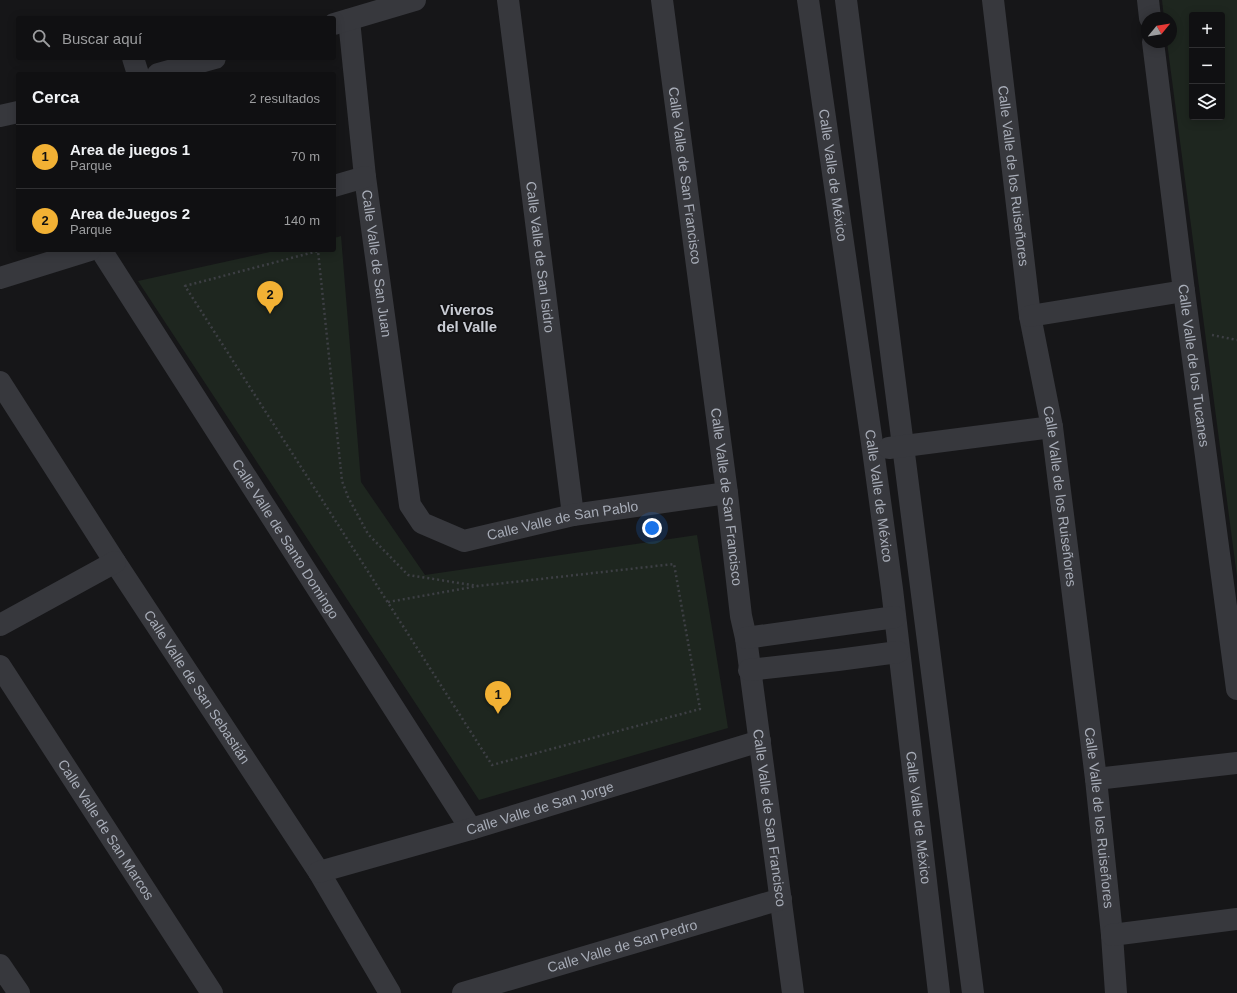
<!DOCTYPE html>
<html lang="es">
<meta charset="utf-8">
<style>
:root{--surface:#101012;--page:#1e1e20;--text:#f1f3f6;--muted:#9c9d9f;--line:#303032;--accent:#f2b134}
body{margin:0;font-family:Arial,sans-serif;background:var(--page);color:var(--text)}
.controls{position:absolute;right:12px;top:12px;display:grid;overflow:hidden;border-radius:4px;box-shadow:0 2px 10px #0003}
.controls button{width:36px;height:36px;display:grid;place-items:center;padding:0;border:0;border-bottom:1px solid var(--line);background:var(--surface);color:var(--text);font:20px sans-serif}
.compass{position:absolute;left:1141px;top:12px;width:36px;height:36px;border-radius:50%;background:var(--surface);box-shadow:0 2px 10px #0003;rotate:60deg}
.you{position:absolute;left:652px;top:528px;width:14px;height:14px;margin:-10px;border:3px solid #fff;border-radius:50%;background:#1a73e8;box-shadow:0 0 0 6px #1a73e833}
.badge{display:grid;place-items:center;width:26px;height:26px;border-radius:50%;background:var(--accent);color:#111;font-size:13px;font-weight:700}
.pin{position:absolute;translate:-50% -33px;filter:drop-shadow(0 1px 2px #0008)}
.pin::after{content:'';position:absolute;top:21px;width:14px;height:12px;background:inherit;clip-path:polygon(0 0,100% 0,50% 100%)}
.list{margin:0;padding:0;list-style:none}
h2{display:flex;justify-content:space-between;align-items:center;height:52px;margin:0;padding:0 16px;font-size:17px}
h2 small{font-size:13px;font-weight:400;color:var(--muted)}
.list li{display:grid;grid-template-columns:26px 1fr auto;gap:12px;align-items:center;box-sizing:border-box;height:64px;padding:0 16px;border-top:1px solid var(--line)}
.list b{display:block;font-size:15px;white-space:nowrap}
.list p{margin:0;font-size:13px;white-space:nowrap;color:var(--muted)}
.list em{font-size:13px;font-style:normal;color:var(--muted)}
.icon{flex:none;width:22px;height:22px;fill:none;stroke:currentColor;stroke-width:2;stroke-linecap:round;stroke-linejoin:round}
.map{position:relative;flex:none;width:1237px;height:993px;overflow:hidden}
.search{position:absolute;background:var(--surface);box-shadow:0 2px 10px #0003;left:16px;top:16px;width:320px;height:44px;display:flex;align-items:center;gap:10px;box-sizing:border-box;padding:0 14px;border-radius:4px;color:var(--muted);font-size:15px}
.panel{position:absolute;background:var(--surface);box-shadow:0 2px 10px #0003;left:16px;top:72px;width:320px;height:180px;border-radius:4px}
.map>svg:first-child{display:block}
</style>
<div class="map">
<svg width="1237" height="993" viewBox="0 0 1237 993">
<rect width="100%" height="100%" fill="#161618"/>
<path fill="#1e261f" fill-rule="evenodd" d="M1162,0h75v577l-70,-535h4v-24h-7zM1192,15h30v102h-30z
M341,236l20,246 64,93 272,-40 31,193 -249,72 -341,-519 141,-31h55v-12z"/>
<g fill="none" stroke-linecap="round" stroke-linejoin="round">
<path stroke="#3d3f44" stroke-width="2.5" stroke-dasharray="2 3" stroke-linecap="butt" d="M1212,335l25,5
M388,602l90,-16 196,-22 26,145 -208,56 -307,-479 133,-35 24,230 6,16 20,37 40,41 70,11"/>
<g stroke="#37383d" stroke-width="22">
<path id="s1" d="M508,0l65,515"/>
<path id="s2" d="M662,0l65,493 14,123 5,22 47,355"/>
<path id="s3" d="M808,0l65,450 19,139 47,404"/>
<path d="M846,0l127,993"/>
<path id="s4" d="M993,0l37,316 22,111 44,352 16,156 4,58"/>
<path d="M1148,0l2,18"/>
<path id="s5" d="M349,20l16,157 45,328 12,18 42,18 109,-26 154,-22"/>
<path d="M334,24l81,-24"/>
<path id="s6" d="M1153,42l31,249 53,398"/>
<path d="M133,58l5,16"/>
<path d="M158,74l57,-16"/>
<path d="M0,116l18,-4"/>
<path d="M334,186l31,-9"/>
<path id="s7" d="M101,250l370,579"/>
<path d="M0,278l90,-28"/>
<path d="M1030,316l154,-25"/>
<path id="s8" d="M0,382l115,180 204,310 71,121"/>
<path d="M889,448l163,-21"/>
<path d="M0,625l115,-63"/>
<path d="M746,638l149,-21"/>
<path id="s9" d="M0,666l212,327"/>
<path d="M749,670l89,-10 60,-8"/>
<path d="M1096,779l141,-16"/>
<path id="s10" d="M319,872l152,-43 289,-88"/>
<path d="M1112,935l125,-16"/>
<path d="M0,965l19,28"/>
<path id="s11" d="M463,993l318,-94"/>
</g>
</g>
<g text-anchor="middle" dominant-baseline="central" stroke-width="3" stroke-linejoin="round" paint-order="stroke">
<g font-size="14" fill="#a8adb8" stroke="#111113">
<text stroke="none"><textPath href="#s2" startOffset="177">Calle Valle de San Francisco</textPath></text>
<text stroke="none"><textPath href="#s3" startOffset="177">Calle Valle de México</textPath></text>
<text stroke="none"><textPath href="#s4" startOffset="177">Calle Valle de los Ruiseñores</textPath></text>
<text stroke="none"><textPath href="#s1" startOffset="259">Calle Valle de San Isidro</textPath></text>
<text stroke="none"><textPath href="#s5" startOffset="245">Calle Valle de San Juan</textPath></text>
<text stroke="none"><textPath href="#s6" startOffset="326">Calle Valle de los Tucanes</textPath></text>
<text stroke="none"><textPath href="#s3" startOffset="501">Calle Valle de México</textPath></text>
<text stroke="none"><textPath href="#s4" startOffset="501">Calle Valle de los Ruiseñores</textPath></text>
<text stroke="none"><textPath href="#s2" startOffset="501">Calle Valle de San Francisco</textPath></text>
<text stroke="none"><textPath href="#s5" startOffset="657">Calle Valle de San Pablo</textPath></text>
<text stroke="none"><textPath href="#s7" startOffset="343">Calle Valle de Santo Domingo</textPath></text>
<text stroke="none"><textPath href="#s8" startOffset="363">Calle Valle de San Sebastián</textPath></text>
<text stroke="none"><textPath href="#s10" startOffset="230">Calle Valle de San Jorge</textPath></text>
<text stroke="none"><textPath href="#s3" startOffset="825">Calle Valle de México</textPath></text>
<text stroke="none"><textPath href="#s4" startOffset="825">Calle Valle de los Ruiseñores</textPath></text>
<text stroke="none"><textPath href="#s2" startOffset="825">Calle Valle de San Francisco</textPath></text>
<text stroke="none"><textPath href="#s9" startOffset="195">Calle Valle de San Marcos</textPath></text>
<text stroke="none"><textPath href="#s11" startOffset="166">Calle Valle de San Pedro</textPath></text>
</g>
<g font-size="15" font-weight="bold" fill="#c9ccd4" stroke="#111113">
<text x="467" y="309">Viveros<tspan x="467" dy="17">del Valle</tspan></text>
</g>
</g>
</svg>
<div class="controls">
<button>+</button>
<button>−</button>
<button><svg class="icon" aria-label="layers" viewBox="0 0 24 24"><path d="M12 4l9 5-9 5-9-5zM3 14l9 5 9-5"/></svg></button>
</div>
<svg class="compass" viewBox="-18 -18 36 36"><path d="M0-13l5 13h-10z" fill="#e53935"/><path d="M0 13l5-13h-10z" fill="#9c9d9f"/></svg>
<div class="you"></div>
<div class="pin badge" style="left:498px;top:714px">1</div>
<div class="pin badge" style="left:270px;top:314px">2</div>
<div class="search"><svg class="icon" aria-label="search" viewBox="0 0 24 24"><circle cx="10" cy="10" r="6"/><path d="M15 15l6 6"/></svg>Buscar aquí</div>
<section class="panel">
<h2>Cerca<small>2 resultados</small></h2>
<ul class="list">
<li><span class="badge">1</span><div><b>Area de juegos 1</b><p>Parque</p></div><em>70 m</em></li>
<li><span class="badge">2</span><div><b>Area deJuegos 2</b><p>Parque</p></div><em>140 m</em></li>
</ul>
</section>
</div>
